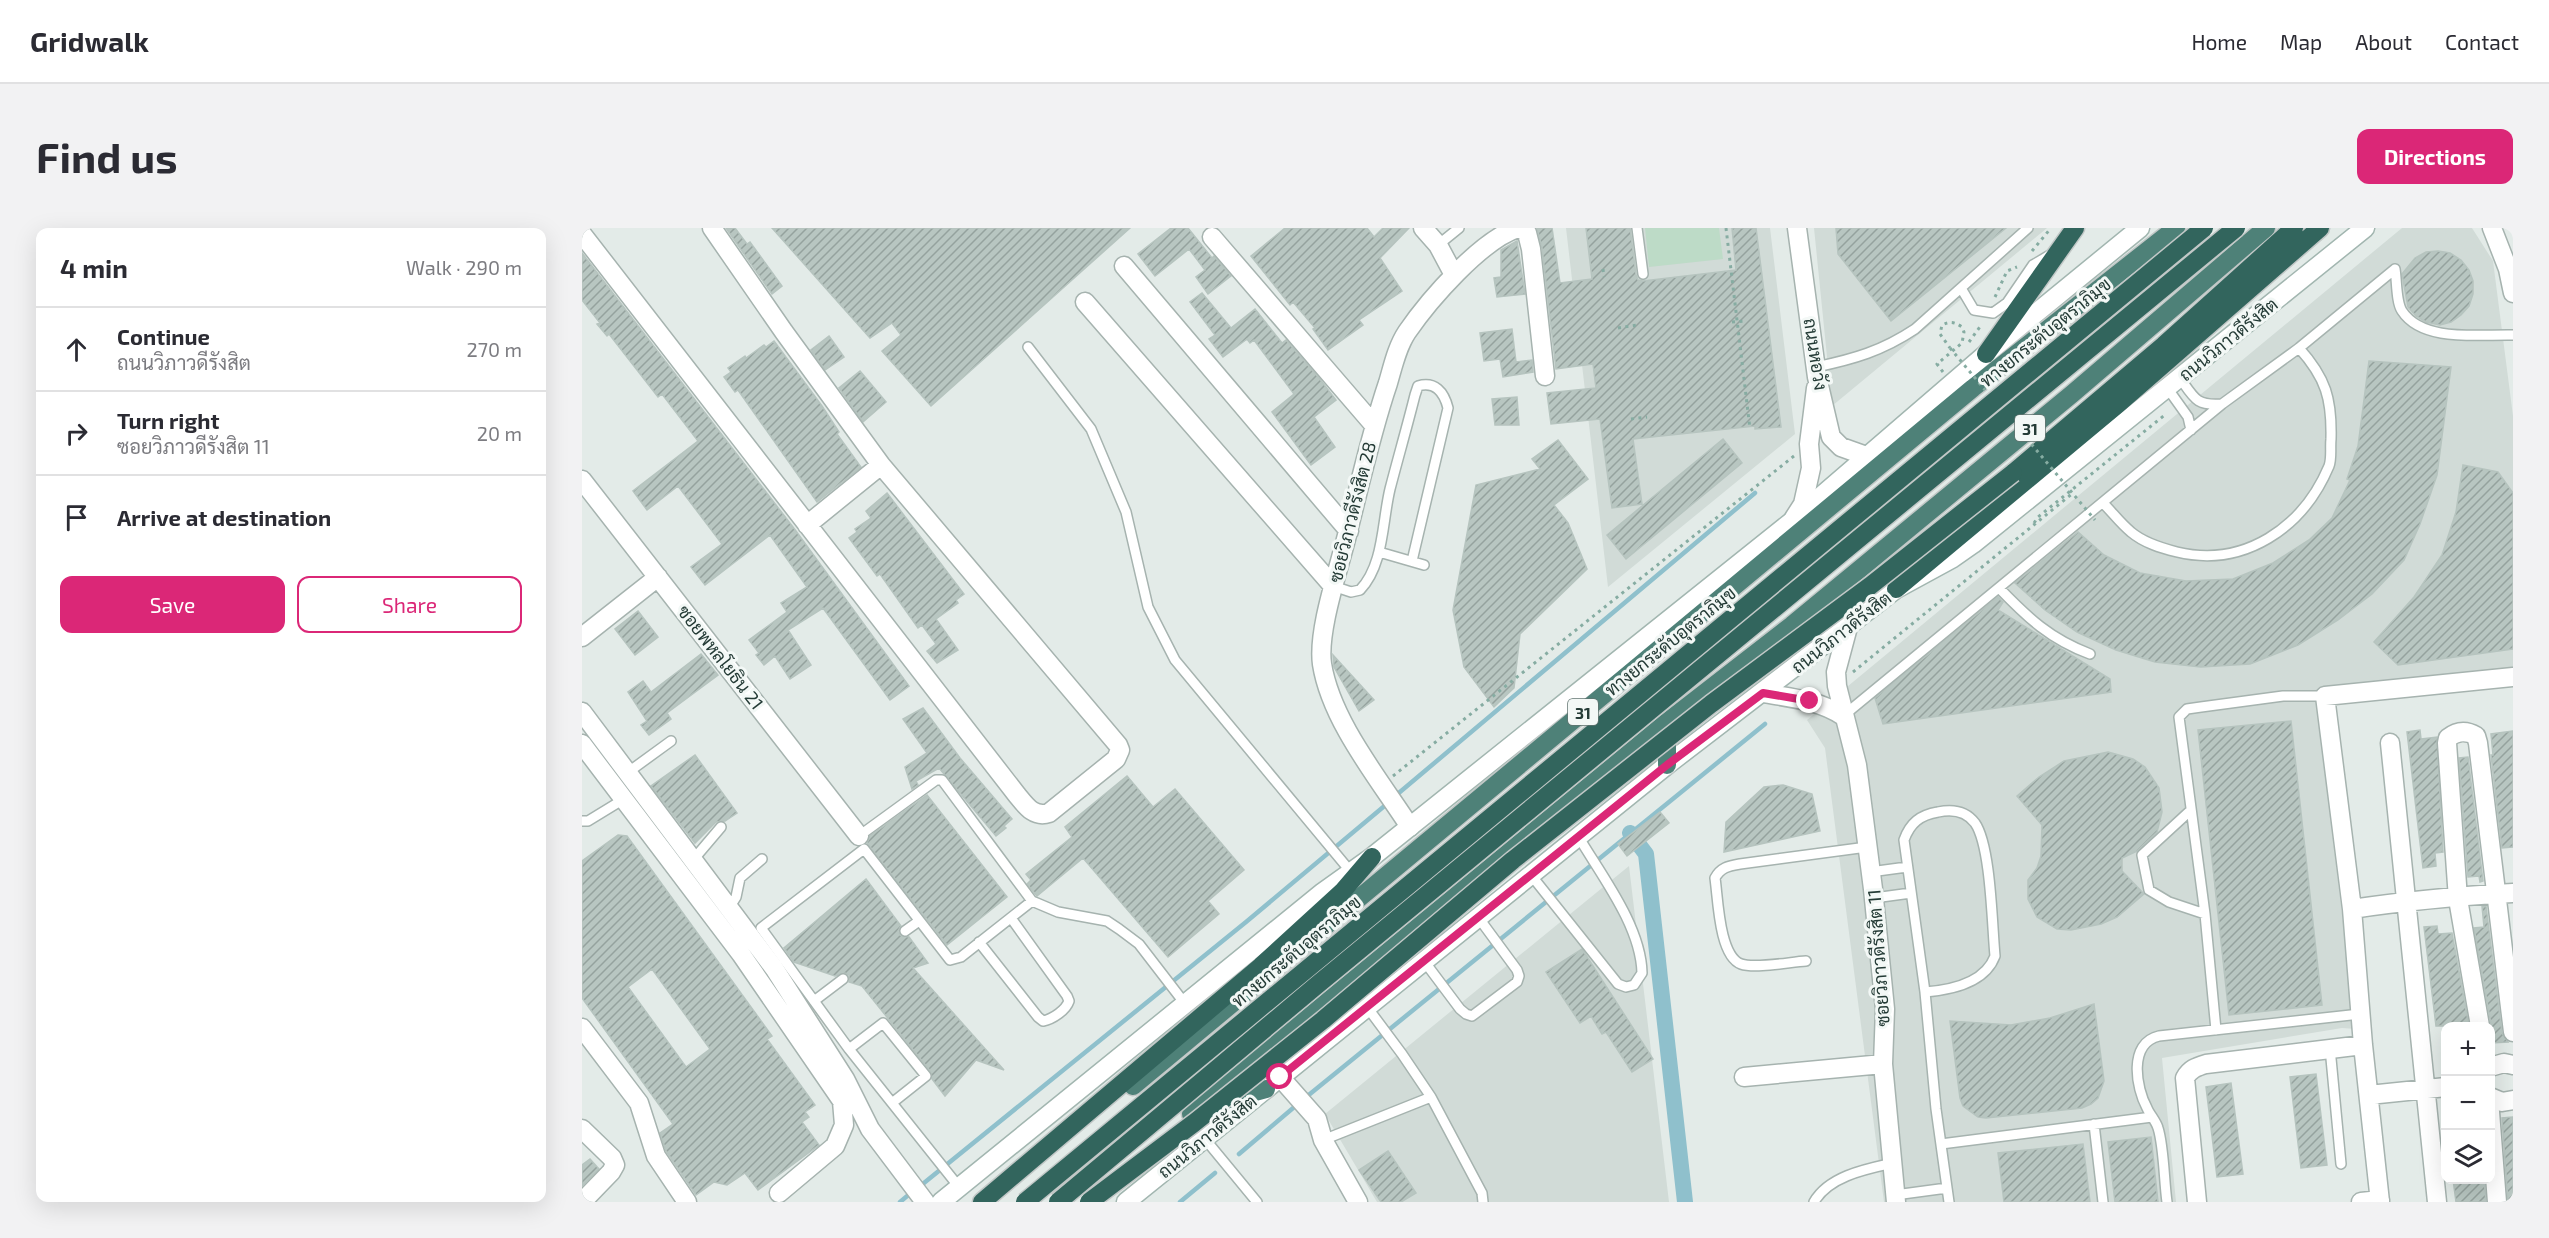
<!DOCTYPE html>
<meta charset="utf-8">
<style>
:root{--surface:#fff;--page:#f2f2f3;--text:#2b2b33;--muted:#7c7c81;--line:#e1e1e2;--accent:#db2777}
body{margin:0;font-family:"Exo 2",Sarabun,sans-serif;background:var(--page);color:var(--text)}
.controls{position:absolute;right:18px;bottom:18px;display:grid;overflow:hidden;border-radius:12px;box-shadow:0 6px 24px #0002}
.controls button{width:54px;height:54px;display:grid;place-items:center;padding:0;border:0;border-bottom:2px solid var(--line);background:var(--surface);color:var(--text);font:30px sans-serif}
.stop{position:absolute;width:18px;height:18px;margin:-14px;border:4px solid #db2777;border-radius:50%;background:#fff}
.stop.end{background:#db2777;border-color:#fff;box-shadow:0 2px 6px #0008}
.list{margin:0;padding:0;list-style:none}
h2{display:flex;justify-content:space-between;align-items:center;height:78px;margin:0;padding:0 24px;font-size:26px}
h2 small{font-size:20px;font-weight:400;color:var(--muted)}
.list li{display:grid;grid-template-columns:39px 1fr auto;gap:18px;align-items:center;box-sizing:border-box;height:84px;padding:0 24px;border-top:2px solid var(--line)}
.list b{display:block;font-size:22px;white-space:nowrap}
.list p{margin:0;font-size:20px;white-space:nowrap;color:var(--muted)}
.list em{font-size:20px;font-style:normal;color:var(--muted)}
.actions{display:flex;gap:12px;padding:18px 24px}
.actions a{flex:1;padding:14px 0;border:2px solid var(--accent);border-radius:12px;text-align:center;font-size:21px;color:var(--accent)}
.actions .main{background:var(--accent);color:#fff}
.icon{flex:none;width:33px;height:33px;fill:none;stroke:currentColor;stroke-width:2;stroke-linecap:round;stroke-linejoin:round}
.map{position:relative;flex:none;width:1931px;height:974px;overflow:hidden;border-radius:12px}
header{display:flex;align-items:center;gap:36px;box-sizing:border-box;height:84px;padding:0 30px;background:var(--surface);border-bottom:2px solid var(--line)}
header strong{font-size:28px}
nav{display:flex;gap:33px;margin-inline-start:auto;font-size:21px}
.intro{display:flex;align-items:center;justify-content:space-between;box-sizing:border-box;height:144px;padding:0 36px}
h1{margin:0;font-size:42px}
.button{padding:15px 27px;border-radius:12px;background:var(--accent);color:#fff;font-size:21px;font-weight:700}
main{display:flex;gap:36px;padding:0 36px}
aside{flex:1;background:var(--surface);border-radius:12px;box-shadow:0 6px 24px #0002}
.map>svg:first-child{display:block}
</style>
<header>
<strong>Gridwalk</strong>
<nav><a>Home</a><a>Map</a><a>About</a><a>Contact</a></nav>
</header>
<div class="intro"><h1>Find us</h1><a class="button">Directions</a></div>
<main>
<aside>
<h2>4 min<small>Walk · 290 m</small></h2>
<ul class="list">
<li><svg class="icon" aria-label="ahead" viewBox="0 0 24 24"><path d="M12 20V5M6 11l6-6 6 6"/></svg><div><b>Continue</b><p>ถนนวิภาวดีรังสิต</p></div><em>270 m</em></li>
<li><svg class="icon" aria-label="right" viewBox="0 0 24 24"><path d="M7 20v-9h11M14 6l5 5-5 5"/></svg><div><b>Turn right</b><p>ซอยวิภาวดีรังสิต 11</p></div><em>20 m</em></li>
<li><svg class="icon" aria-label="arrive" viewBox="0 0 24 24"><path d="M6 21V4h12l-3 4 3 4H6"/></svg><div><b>Arrive at destination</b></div></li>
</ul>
<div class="actions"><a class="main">Save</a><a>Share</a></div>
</aside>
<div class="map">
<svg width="1931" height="974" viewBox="0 0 1931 974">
<defs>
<pattern id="building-hatch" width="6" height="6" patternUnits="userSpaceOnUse" patternTransform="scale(1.5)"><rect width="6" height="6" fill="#b8c6c1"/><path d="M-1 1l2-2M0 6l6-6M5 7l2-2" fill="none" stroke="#95a29e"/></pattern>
</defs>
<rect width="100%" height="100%" fill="#e3ebe8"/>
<path fill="#d1dbd7" d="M984,0h204l25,206 -187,153z
M1232,0h233l-215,178z
M1820,0h70l21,33 20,155v267l-186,9 -10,15 39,322 -14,-1 -180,30 14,144h-292l-59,-454 -18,-28z
M1047,638l40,336h-292l-52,-88z"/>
<path fill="#bddbc7" d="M1063,0h74l4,31 -74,8z"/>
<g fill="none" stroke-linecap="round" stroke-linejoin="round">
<path stroke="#8fc0cc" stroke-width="4.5" d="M812,569l361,-304
M723,870l460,-374
M657,926l60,-51
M337,959l327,-265 142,-119
M318,974l12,-10
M598,974l35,-29"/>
<path stroke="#8fc0cc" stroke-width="16" d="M1048,605l16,21 39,348"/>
</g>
<path fill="url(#building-hatch)" stroke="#b6c4bf" stroke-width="1.5" fill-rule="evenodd" d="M144,0h9l12,16 3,-2 32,44 -10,8z
M190,0h358l-199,178 -49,-55 19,-16 -9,-12 -22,15z
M589,0h17l24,30 2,-2 17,20 -23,18 -12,-17 9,-7 -16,-21 -34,27 -17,-22z
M703,0h82l7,9 9,-9h26l-29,30 22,33 -43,29 4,5 -35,25 -15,-21 2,-1 -22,-26 -3,3 -39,-49z
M955,0h15l8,55 32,-4 -6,-51h44l6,47 2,5 5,1 93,-11 -4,-42h24l25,199 -26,2v-3l-122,13 9,65 -30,4 -12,-89 -49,5 -4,-31 49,-5 -3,-24 -37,5 -14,-121z
M1254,0h170l-115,93 -53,-67z
M935,13l8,53 -28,3 -3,-19 7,-1v-27z
M1856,23l12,2 11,7 8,10 4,11v13l-4,12 -8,9 -10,7 -11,3 -14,-3 -10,-6 -8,-9 -6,-33 13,-16 11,-6z
M0,25l214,278 113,155 -19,14 -67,-92 -35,22 23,35 -21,14 -15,-23 -11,9 -8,-10 3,-2 -10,-13 38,-28 -6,-9 26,-16 -37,-52 -65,50 -14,-18 31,-23 -44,-58 -31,24 -14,-19 65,-50 -36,-47 -4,3 -49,-63 -2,2 -10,-12 3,-1 -18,-23z
M620,65l29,35 24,-19 27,34 4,-3 33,38 17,22 -22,17 21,30 -24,18 -39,-53 22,-18 -40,-54 -4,3 -3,-4 -24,18 -14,-18 6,-4 -25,-33z
M930,101l4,33 16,-2 1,12 -30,5 -3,-18 -16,2 -4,-28z
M247,108l15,21 -19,13 -14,-20z
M192,113l48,65 17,26 -2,2 24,33 -44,35 -79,-112 -3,2 -11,-15 7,-5 -3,-4 17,-12 1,2 18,-13 2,2z
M1787,133l82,6 -14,108 -17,49 -16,36 -32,34 -34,26 -40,25 -48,19 -49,3 -46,-5 -39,-12 -39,-18 -32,-22 -30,-27 63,-51 26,23 36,18 46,8 47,-2 40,-16 36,-23 23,-22 18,-38 -3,-1 11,-33z
M278,143l26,31 -23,20 -24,-34z
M935,169l2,28h-24l-3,-26z
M1141,211l19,24 -116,96 -19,-24z
M976,212l30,39 -34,26 14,18 19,46 -67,65 -6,54 -20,19 -30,-40 -11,-57 23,-125 64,-16 -8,-10z
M1881,237l35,7 15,21v156l-115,16 -24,-23 40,-45 28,-42 14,-43z
M305,265l77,101 -8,6 2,3 -22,16 22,31 -21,13 -10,-12 9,-7 -14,-19 -4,3 -38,-54 -3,2 -28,-38 8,-6 -2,-3 16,-11 -5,-7z
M1416,369l5,5 -5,8 112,69 1,13 -228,32 -8,-26z
M56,383l20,26 -23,18 -20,-26z
M119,426l17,21 -51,38 4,6 -22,16 -8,-10 6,-4 -19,-29 15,-11 8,11z
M751,427l41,45 -15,11 -25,-44z
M341,480l37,50 52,61 -8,7 2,2 -10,8 -57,-68 -23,13 2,4 -6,4 -7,-22 22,-14 -24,-34z
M1709,493l31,284 -93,10 -31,-285z
M1838,502l1,9 16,-2 6,115 -8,1 1,13 -13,2 -16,-136z
M1931,503v116l-11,1 -11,-93h2l-2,-21z
M1526,524l25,7 12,8 14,21 3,24 -5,20 -20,19 -15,7v13l22,23 -27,23 -16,7 -30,6 -14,-1 -20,-12 -9,-18v-19l9,-12 4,-12 1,-31 -25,-29 22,-19 25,-16z
M113,527l42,58 -12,8 -9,1 -21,21 -44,-57z
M1886,529l15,124 -3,1 -1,-6 -11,1 -9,-119z
M545,548l26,31 22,-18 69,81 -36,31 11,13 -51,43 -85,-99 -46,38 -10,-12 4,-4 -5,-6 46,-37 -7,-10z
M1201,557l29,9 8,37 -96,21 2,-30 38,-35z
M345,567l80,102 -60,48 -80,-102 3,-7z
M1078,584l9,11 -42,33 -9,-12z
M36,607l9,1 145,200 -5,3 48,66 -10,7 4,5 -7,5 17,23 -61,45 -13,-17 -18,12 -13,-3 -18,13 -30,-44 -6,-18 13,-9 -91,-126v-137zM70,741l58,80 -24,18 -58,-80z
M284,651l35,47 -3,5 2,4 9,2 19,26 -15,5 91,102 -28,-10 -31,36 -13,-17 -1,-7 -69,-86 -13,-4v-7l-4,-2 -10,3 -41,-14 -10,-14z
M1900,678h4l16,127 6,9 -18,1 1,-19 -17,-96 10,-1z
M1855,698l1,8 14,-1 17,93h-33l-12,-99z
M1000,721l71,110 -21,13 -26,-40 -4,2 -11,-18 -11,7 -34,-51z
M1512,776l10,77 -6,17 -7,6 -9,4 -96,10 -8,-1 -15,-11 -3,-8 -10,-77 61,4 39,-7z
M1734,846l11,91 -26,3 -11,-91z
M1649,855l12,91 -26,3 -11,-90z
M1931,889v85h-5l-6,-84z
M1569,909l7,65h-43l-7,-60z
M1501,916l7,58h-86l-6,-49z
M806,923l28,42 -15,9h-20l-22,-32z
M8,931l9,10 -17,17v-21z
M1871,951h31l2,23h-30z"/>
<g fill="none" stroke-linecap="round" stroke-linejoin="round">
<g stroke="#a6b3af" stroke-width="12">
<path id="service" d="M1055,0l6,46
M856,17l21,-17
M1813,41c2,12 1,33 7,42 21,32 78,23 111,24
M1379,60l13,22 19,3 14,-10 26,-38 17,-10
M446,119l63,82 35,83 22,95 27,53 176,212
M1234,139c38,-8 66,-16 99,-38l113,-101
M1598,150c14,20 16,28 42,26
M1586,161l20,28 3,13
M1521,275c9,9 18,21 28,29 13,11 30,16 46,20 67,16 126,-24 152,-86 3,-8 1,-19 2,-27 1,-40 -5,-61 -32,-91
M797,324l45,13
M751,358l18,6 9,-2c24,-25 22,-68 30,-101 8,-31 17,-62 25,-94l3,-9c17,-5 26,6 30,22l-36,153
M1417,360c29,30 51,51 91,66
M1261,488l379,-312 77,-56 96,-79
M45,545l44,-32
M1609,582l-49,45 7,35 20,12 36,12
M0,593h6l36,-22
M277,608l77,-56h6l90,121 26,11 49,9 12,8 20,15 47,61
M111,632l28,-33
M1288,644l37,-5
M949,647l87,109 8,3 8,-2 8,-12c-1,-47 -41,-98 -64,-137
M1292,670l37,-5
M147,680l7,-11 4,-19 22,-19
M323,703l14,-10
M397,714l59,75 5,4c10,-2 23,-11 26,-20l-2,-5 -56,-78
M842,733l36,48 6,5 6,2 45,-34 2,-6 -2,-6 -39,-53
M1224,733c-16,1 -51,8 -65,3 -22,-8 -23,-66 -26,-86 6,-11 14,-12 25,-14l127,-17
M1343,764c26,-2 60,-9 70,-36 -3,-31 -4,-110 -20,-133 -9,-12 -23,-14 -37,-11 -18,3 -28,11 -34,28l21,152 11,117 13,93
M232,773l29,-22
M785,779l35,47 29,43 51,96 1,9
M1634,802l-11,-116 -26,-197 8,-8 14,-2 82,-11h42
M1748,820l11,116
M267,821l34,-26 43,53 -34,27
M1512,896l9,78
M623,911l52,63
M741,912l108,-43
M1359,916l211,-27
M377,959l-110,-138 -88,-121 103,-79 86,111 11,-3 71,-56
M1313,967l52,-7
M1232,974c15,-26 52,-33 79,-39
M1585,974c-3,-21 -3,-55 -9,-74 -2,-7 -8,-13 -11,-20 -11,-20 -19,-65 12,-72l201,-22"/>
</g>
<g stroke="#a6b3af" stroke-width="21">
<path id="minor" d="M841,0l15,17 16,30
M938,0l7,5 4,16 14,127
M1215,0l20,149 14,60 10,10 28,10
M1910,0l16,41 5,24
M0,6l435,561c9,11 17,23 32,18l67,-54 4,-9 -2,-5 -237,-280 -97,-133 -72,-104
M630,9l162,188
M542,38l225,265
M503,74l248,284
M0,252l277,356
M1212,290l9,-14 8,-36 -2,-24 7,-56
M225,297l74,-60
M1266,399l-12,45 1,14 20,79 16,124 12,120 -2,55 13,138
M0,409l76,-60
M1181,465c28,5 56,7 80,23
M0,484l192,256 71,111 25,50 55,73
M1808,515l47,459
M0,516l159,210 101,147 2,24 -9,21 -56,47
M828,599c-31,-48 -79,-106 -88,-163 -5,-35 19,-101 27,-137 12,-48 23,-97 39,-144 5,-17 9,-36 19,-51 22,-32 74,-92 111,-104
M1770,681c53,-8 107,-13 161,-16
M1898,798l-22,-127 -11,-156 1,-5c9,-7 18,-8 28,-2l2,7 35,289
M0,800l57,75 17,53 31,46
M1908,839l14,-4 9,2
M698,849l37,42 6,21 35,62
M1162,849l139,-13
M1787,867l77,-8
M1908,869l12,5 11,-2
M1908,884l7,90
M0,901l30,29 3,7 -4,7 -29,30
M1615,974l-12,-124c5,-9 11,-11 21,-14l157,-19
M1779,974l19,-2
M1798,974l-17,-157 -11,-136 -27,-213 188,-19"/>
</g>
<g stroke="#a2b6b0" stroke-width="21">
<path id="secondary" d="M359,974l382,-310 49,-35 419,-335 195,-168 154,-126
M544,974l541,-437 229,-176 57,-31 20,-14 392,-316"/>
</g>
<g stroke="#c2c8c7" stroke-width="21">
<path id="trunk" d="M1085,499v38
M551,858l840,-698 203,-160
M640,873l44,-12
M609,886l476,-392 125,-97 280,-231 194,-166"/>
</g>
<g stroke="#c2c8c7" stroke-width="21">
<path id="motorway" d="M1404,126l89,-126
M1431,245l151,-128 130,-117
M1314,361l222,-185 202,-176
M400,974l279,-236 81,-74 30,-35"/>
</g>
<path stroke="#86aca2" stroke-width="3" stroke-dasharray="3 4.5" stroke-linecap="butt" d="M1144,0l24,201
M1450,23l19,-23
M1021,41l1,8
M1413,69l12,-26 10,-4
M1036,100l19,-3
M1387,114l13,-18
M1361,144l-6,-8 25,-21 2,-11 -2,-5c-7,-5 -12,-6 -20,-2l-2,9 10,14
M1049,191l16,-2
M1452,295l4,-6 128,-103
M1271,444l220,-179
M811,548l401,-320"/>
<use href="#service" stroke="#fff" stroke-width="9"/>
<use href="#minor" stroke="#fff" stroke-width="18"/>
<use href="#secondary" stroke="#fff" stroke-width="18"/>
<use href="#trunk" stroke="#4e8178" stroke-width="18"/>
<use href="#motorway" stroke="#32655d" stroke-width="18"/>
<g stroke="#c2c8c7" stroke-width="21" stroke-linecap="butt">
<path id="motorway-bridge" d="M443,974l1179,-974
M476,974l259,-217 919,-757
M507,974l105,-79 129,-103 190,-160 198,-156 159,-118 143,-113"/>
</g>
<path stroke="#86aca2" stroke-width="3" stroke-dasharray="3 4.5" stroke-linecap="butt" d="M1150,94l13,-1
M1368,120l35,42
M1435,199l78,93"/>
<use href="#motorway-bridge" stroke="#32655d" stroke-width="18"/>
</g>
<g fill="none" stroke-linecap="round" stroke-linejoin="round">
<path stroke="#db2777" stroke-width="8" d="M698,849l387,-312 96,-72 47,8"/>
</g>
<g text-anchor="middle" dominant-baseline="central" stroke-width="6" stroke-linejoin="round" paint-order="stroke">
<g fill="#f3f8f6" stroke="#627470" stroke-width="1.5">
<rect x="1433" y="187" width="30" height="26" rx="4.5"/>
<rect x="986" y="471" width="30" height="26" rx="4.5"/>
</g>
<g font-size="16" font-weight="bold" fill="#243b36">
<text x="1448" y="200">31</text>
<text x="1001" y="484">31</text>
</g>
<g font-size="18" fill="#243b36" stroke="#f3f8f6">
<text transform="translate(1463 104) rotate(-39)">ทางยกระดับอุตราภิมุข</text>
<text transform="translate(1646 111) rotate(-39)">ถนนวิภาวดีรังสิต</text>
<text transform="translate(1234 126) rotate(81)">ถนนหอวัง</text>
<text transform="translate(770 284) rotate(-76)">ซอยวิภาวดีรังสิต 28</text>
<text transform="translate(1259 404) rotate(-38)">ถนนวิภาวดีรังสิต</text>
<text transform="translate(1088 413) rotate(-39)">ทางยกระดับอุตราภิมุข</text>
<text transform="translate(139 429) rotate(52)">ซอยพหลโยธิน 21</text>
<text transform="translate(714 723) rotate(-40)">ทางยกระดับอุตราภิมุข</text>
<text transform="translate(1296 730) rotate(-94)">ซอยวิภาวดีรังสิต 11</text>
<text transform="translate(625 908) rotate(-39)">ถนนวิภาวดีรังสิต</text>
</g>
</g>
</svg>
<div class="controls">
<button>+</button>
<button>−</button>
<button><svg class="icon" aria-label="layers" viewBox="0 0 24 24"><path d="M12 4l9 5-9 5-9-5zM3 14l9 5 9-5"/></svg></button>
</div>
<div class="stop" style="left:698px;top:849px"></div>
<div class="stop end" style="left:1228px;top:473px"></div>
</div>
</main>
